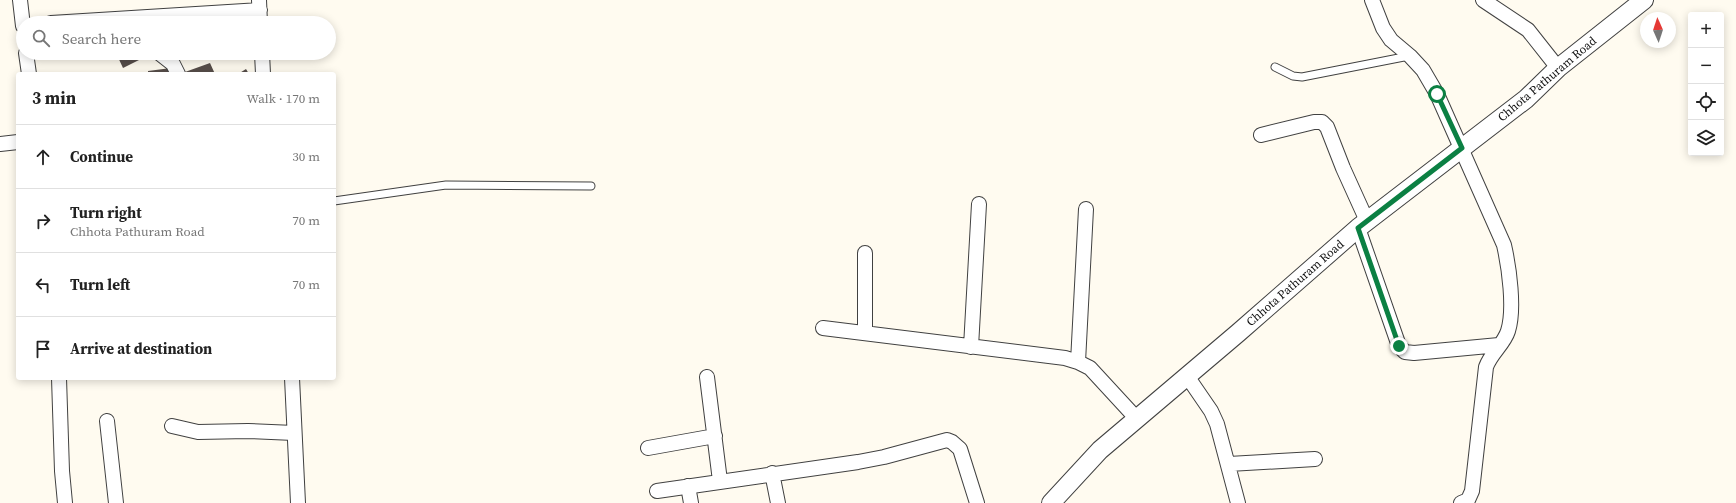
<!DOCTYPE html>
<meta charset="utf-8">
<style>
:root{--surface:#fff;--page:#f2f2f2;--text:#222;--muted:#767676;--line:#e0e0e0}
body{margin:0;font-family:"Source Serif 4",serif;background:var(--page);color:var(--text)}
.controls{position:absolute;right:12px;top:12px;display:grid;overflow:hidden;border-radius:4px;box-shadow:0 2px 10px #0003}
.controls button{width:36px;height:36px;display:grid;place-items:center;padding:0;border:0;border-bottom:1px solid var(--line);background:var(--surface);color:var(--text);font:20px sans-serif}
.compass{position:absolute;left:1640px;top:12px;width:36px;height:36px;border-radius:50%;background:var(--surface);box-shadow:0 2px 10px #0003;rotate:357deg}
.stop{position:absolute;width:12px;height:12px;margin:-9px;border:3px solid #0b8043;border-radius:50%;background:#fff}
.stop.end{background:#0b8043;border-color:#fff;box-shadow:0 1px 4px #0008}
.list{margin:0;padding:0;list-style:none}
h2{display:flex;justify-content:space-between;align-items:center;height:52px;margin:0;padding:0 16px;font-size:17px}
h2 small{font-size:13px;font-weight:400;color:var(--muted)}
.list li{display:grid;grid-template-columns:26px 1fr auto;gap:12px;align-items:center;box-sizing:border-box;height:64px;padding:0 16px;border-top:1px solid var(--line)}
.list b{display:block;font-size:15px;white-space:nowrap}
.list p{margin:0;font-size:13px;white-space:nowrap;color:var(--muted)}
.list em{font-size:13px;font-style:normal;color:var(--muted)}
.icon{flex:none;width:22px;height:22px;fill:none;stroke:currentColor;stroke-width:2;stroke-linecap:round;stroke-linejoin:round}
.map{position:relative;flex:none;width:1736px;height:503px;overflow:hidden}
.search{position:absolute;background:var(--surface);box-shadow:0 2px 10px #0003;left:16px;top:16px;width:320px;height:44px;display:flex;align-items:center;gap:10px;box-sizing:border-box;padding:0 14px;border-radius:22px;color:var(--muted);font-size:15px}
.panel{position:absolute;background:var(--surface);box-shadow:0 2px 10px #0003;left:16px;top:72px;width:320px;height:308px;border-radius:4px}
.map>svg:first-child{display:block}
</style>
<div class="map">
<svg width="1736" height="503" viewBox="0 0 1736 503">
<rect width="100%" height="100%" fill="#fffbf0"/>
<path fill="#574e4a" d="M116,53h25l2,5 -20,10z
M167,53h23l1,3 -23,3z
M210,63l5,11h-29l-1,-2z
M171,68l1,6h-24v-3z
M246,69l3,5h-11z"/>
<g fill="none" stroke-linecap="round" stroke-linejoin="round">
<g stroke="#414141" stroke-width="9">
<path id="service" d="M1275,67l18,9 9,1 107,-21
M334,201l112,-16 145,1"/>
</g>
<g stroke="#414141" stroke-width="16">
<path id="minor" d="M20,0l3,26
M259,0l1,23
M1372,0l11,28 8,12 19,16 13,14 14,24 67,151c5,22 11,64 4,86 -4,13 -17,22 -22,36l-14,124 -4,9 -7,3
M1483,0l45,30 30,38
M51,23l209,-13
M26,53l3,21
M159,53l14,11 5,10
M262,53l1,21
M1261,135l53,-13h8l5,5 16,41 24,53
M0,144l18,-2
M1358,228l41,118 6,6 9,1 85,-8
M823,328l242,30 13,4 12,6 47,51
M865,333v-80
M971,347l8,-143
M1078,362l8,-153
M1187,376l24,35 6,13 21,79
M707,377l13,104
M59,378l3,93 3,32
M292,378l6,125
M107,421l9,82
M172,426l26,6 50,-1 46,2
M648,448l67,-12
M1229,464l86,-5
M772,473l6,30
M688,486l3,17
M657,491l201,-29 26,-5 63,-17 5,2 8,7 17,54"/>
</g>
<g stroke="#414141" stroke-width="20">
<path id="tertiary" d="M1051,503l49,-53 138,-117 120,-105 168,-129 32,-31 86,-68"/>
</g>
<use href="#service" stroke="#fff" stroke-width="7"/>
<use href="#minor" stroke="#fff" stroke-width="14"/>
<use href="#tertiary" stroke="#fff" stroke-width="18"/>
</g>
<g fill="none" stroke-linecap="round" stroke-linejoin="round">
<path stroke="#0b8043" stroke-width="5" d="M1399,346l-41,-118 104,-80 -25,-54"/>
</g>
<g text-anchor="middle" dominant-baseline="central" stroke-width="4" stroke-linejoin="round" paint-order="stroke">
<g font-size="12" fill="#0e0e0e" stroke="#fff">
<text transform="translate(1547 79) rotate(-40)">Chhota Pathuram Road</text>
<text transform="translate(1295 283) rotate(-41)">Chhota Pathuram Road</text>
</g>
</g>
</svg>
<div class="controls">
<button>+</button>
<button>−</button>
<button><svg class="icon" aria-label="locate" viewBox="0 0 24 24"><circle cx="12" cy="12" r="6"/><path d="M12 2v4M12 18v4M2 12h4M18 12h4"/></svg></button>
<button><svg class="icon" aria-label="layers" viewBox="0 0 24 24"><path d="M12 4l9 5-9 5-9-5zM3 14l9 5 9-5"/></svg></button>
</div>
<svg class="compass" viewBox="-18 -18 36 36"><path d="M0-13l5 13h-10z" fill="#e53935"/><path d="M0 13l5-13h-10z" fill="#767676"/></svg>
<div class="stop" style="left:1437px;top:94px"></div>
<div class="stop end" style="left:1399px;top:346px"></div>
<div class="search"><svg class="icon" aria-label="search" viewBox="0 0 24 24"><circle cx="10" cy="10" r="6"/><path d="M15 15l6 6"/></svg>Search here</div>
<section class="panel">
<h2>3 min<small>Walk · 170 m</small></h2>
<ul class="list">
<li><svg class="icon" aria-label="ahead" viewBox="0 0 24 24"><path d="M12 20V5M6 11l6-6 6 6"/></svg><div><b>Continue</b></div><em>30 m</em></li>
<li><svg class="icon" aria-label="right" viewBox="0 0 24 24"><path d="M7 20v-9h11M14 6l5 5-5 5"/></svg><div><b>Turn right</b><p>Chhota Pathuram Road</p></div><em>70 m</em></li>
<li><svg class="icon" aria-label="left" viewBox="0 0 24 24"><path d="M17 20v-9H6M10 6l-5 5 5 5"/></svg><div><b>Turn left</b></div><em>70 m</em></li>
<li><svg class="icon" aria-label="arrive" viewBox="0 0 24 24"><path d="M6 21V4h12l-3 4 3 4H6"/></svg><div><b>Arrive at destination</b></div></li>
</ul>
</section>
</div>
